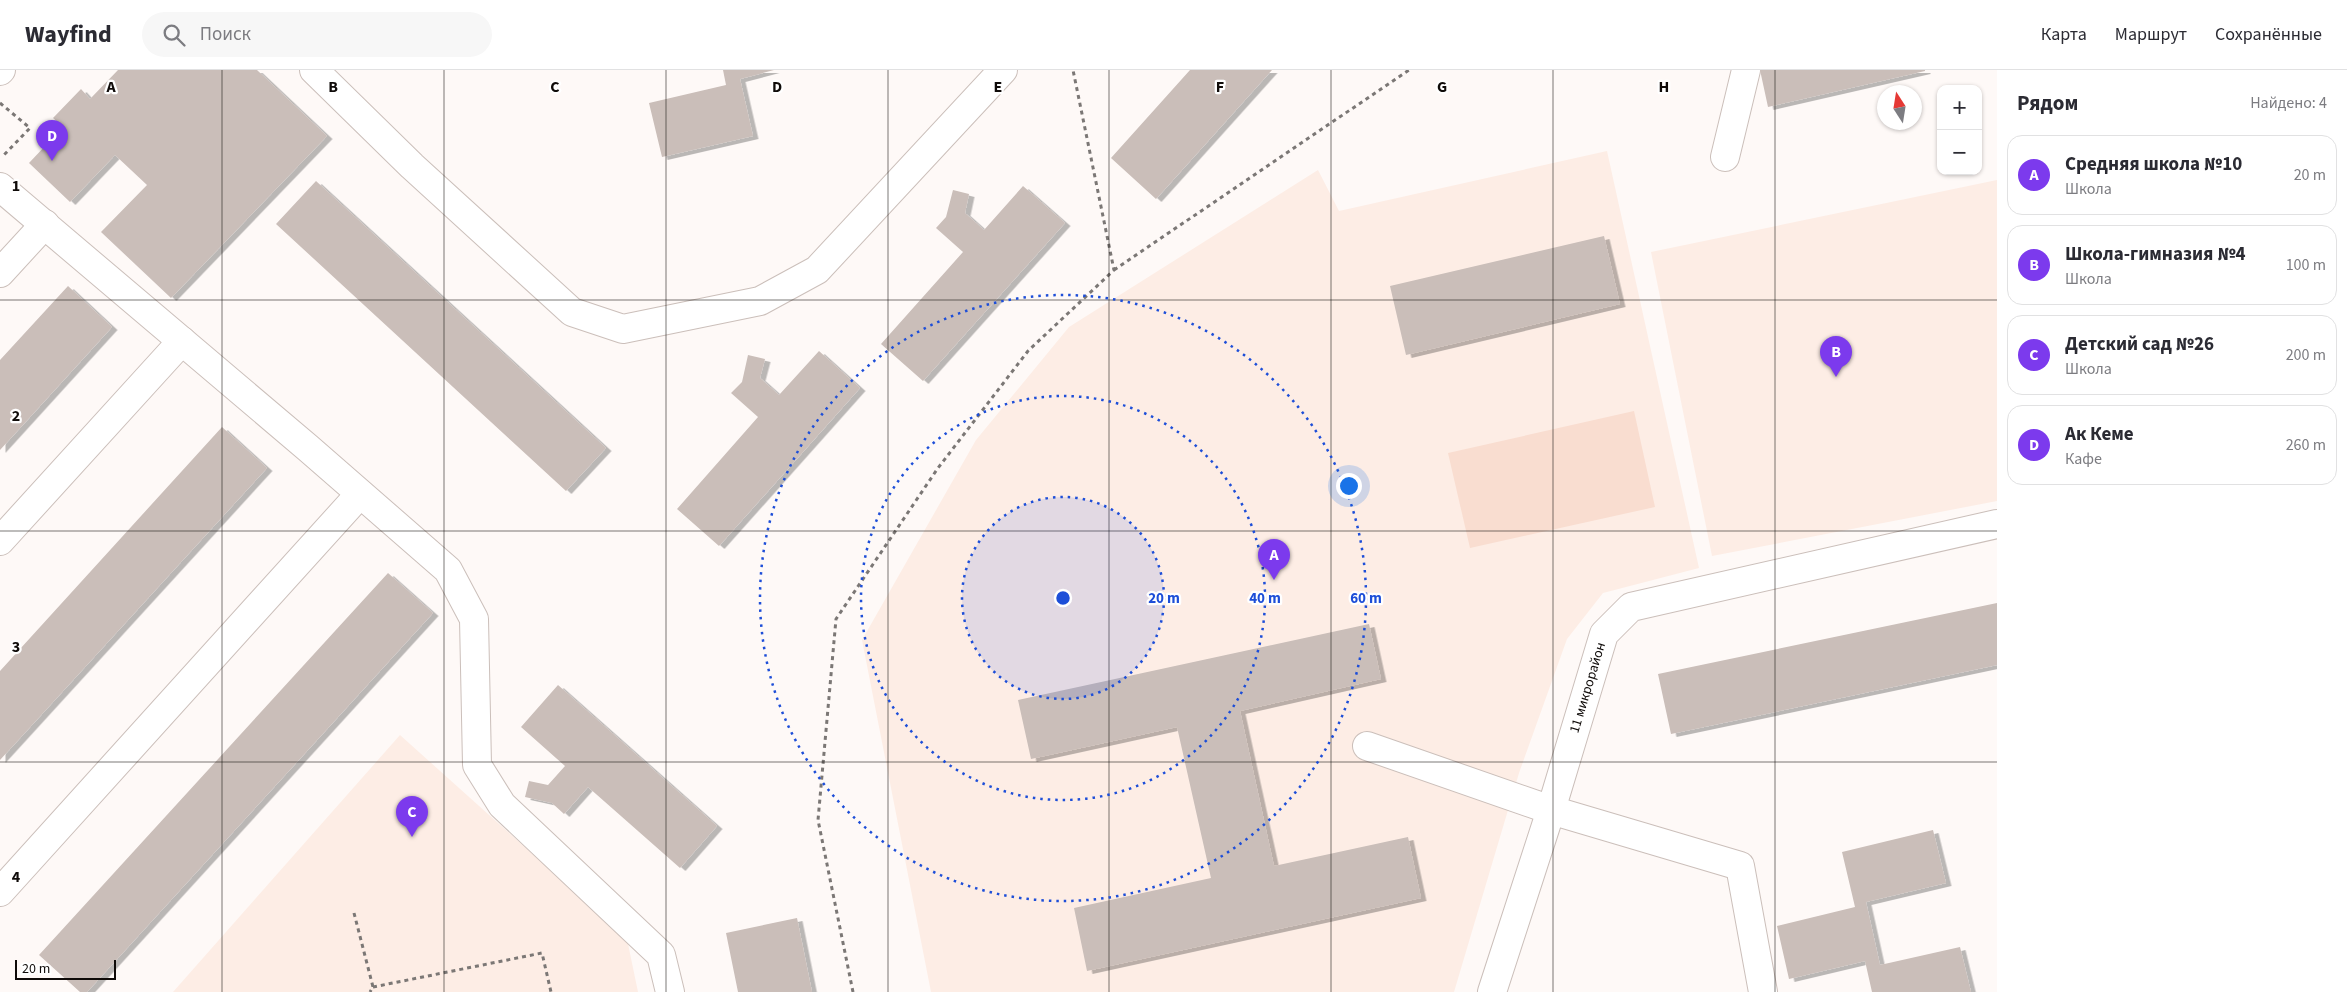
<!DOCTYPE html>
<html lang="ru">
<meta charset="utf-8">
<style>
:root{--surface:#fff;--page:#f7f7f7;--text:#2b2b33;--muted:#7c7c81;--line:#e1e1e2;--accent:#7c3aed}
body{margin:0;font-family:"Source Sans 3",sans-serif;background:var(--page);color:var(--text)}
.controls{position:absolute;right:15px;top:15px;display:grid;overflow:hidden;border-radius:10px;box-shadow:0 1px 4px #0004}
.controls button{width:45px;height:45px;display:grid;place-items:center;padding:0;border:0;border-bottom:1px solid var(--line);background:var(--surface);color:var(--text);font:25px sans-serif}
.compass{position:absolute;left:1877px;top:15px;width:45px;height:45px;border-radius:50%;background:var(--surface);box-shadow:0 1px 4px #0004;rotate:348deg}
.scale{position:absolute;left:15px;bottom:12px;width:101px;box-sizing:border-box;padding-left:5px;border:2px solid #0f0b09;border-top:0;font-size:14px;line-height:18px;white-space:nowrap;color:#0f0b09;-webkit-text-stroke:4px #fff;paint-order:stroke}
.you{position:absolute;left:1348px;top:415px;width:18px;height:18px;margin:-12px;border:4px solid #fff;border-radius:50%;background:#1a73e8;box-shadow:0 0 0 8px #1a73e833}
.badge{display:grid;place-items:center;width:32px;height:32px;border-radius:50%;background:var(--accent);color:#fff;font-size:16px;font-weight:700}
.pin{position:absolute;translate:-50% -41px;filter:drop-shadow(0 1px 2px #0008)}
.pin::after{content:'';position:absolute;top:26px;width:18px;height:15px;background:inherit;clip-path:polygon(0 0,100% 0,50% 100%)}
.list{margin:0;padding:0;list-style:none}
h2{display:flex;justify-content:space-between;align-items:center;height:65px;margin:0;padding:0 20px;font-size:21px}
h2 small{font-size:16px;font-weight:400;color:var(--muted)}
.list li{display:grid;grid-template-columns:32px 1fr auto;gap:15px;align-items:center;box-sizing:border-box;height:80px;margin:0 10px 10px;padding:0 10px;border:1px solid var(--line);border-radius:15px}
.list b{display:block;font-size:19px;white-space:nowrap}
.list p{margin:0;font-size:16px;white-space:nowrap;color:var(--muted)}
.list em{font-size:16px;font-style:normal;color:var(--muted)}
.icon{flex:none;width:28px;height:28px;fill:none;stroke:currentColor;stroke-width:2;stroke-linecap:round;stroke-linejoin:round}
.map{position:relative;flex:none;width:1997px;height:922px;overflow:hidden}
header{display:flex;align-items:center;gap:30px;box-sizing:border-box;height:70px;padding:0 25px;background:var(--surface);border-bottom:1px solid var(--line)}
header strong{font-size:24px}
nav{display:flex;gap:28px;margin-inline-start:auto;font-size:18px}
.search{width:350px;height:45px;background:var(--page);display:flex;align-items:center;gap:12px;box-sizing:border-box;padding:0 18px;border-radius:28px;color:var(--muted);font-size:19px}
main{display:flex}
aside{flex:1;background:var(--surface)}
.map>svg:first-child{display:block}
</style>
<header>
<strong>Wayfind</strong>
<div class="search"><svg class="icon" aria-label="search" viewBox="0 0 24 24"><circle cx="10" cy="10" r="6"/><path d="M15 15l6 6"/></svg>Поиск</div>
<nav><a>Карта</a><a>Маршрут</a><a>Сохранённые</a></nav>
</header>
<main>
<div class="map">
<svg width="1997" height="922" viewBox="0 0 1997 922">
<defs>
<filter id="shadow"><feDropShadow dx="5.5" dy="3" stdDeviation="0" flood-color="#0004"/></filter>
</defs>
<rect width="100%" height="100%" fill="#fef9f7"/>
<path fill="#fdede5" d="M1607,81l92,417 -96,25 -36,46 -48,134 -65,219h-523l-69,-352 114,-200 93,-113 249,-157 21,41z
M1997,110v321l-285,55 -61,-304z
M400,665l227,204 11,53h-465z"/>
<path fill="#f9ddd0" d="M1634,341l21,96 -185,41 -22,-95z"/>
<path fill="#cabeb9" filter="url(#shadow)" d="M118,0h139l70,66 -156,162 -70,-66 46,-47 -32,-30 -45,47 -41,-39 34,-36 -10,-9 28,-29 9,10z
M723,0h51l-34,9 13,57 -91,21 -13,-54 77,-18z
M1190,0h82l-116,129 -45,-41z
M1760,0h165v1l-157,36z
M316,111l290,267 -40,43 -290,-267z
M1023,116l42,37 -142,158 -42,-37 82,-92 -27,-24 10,-11 7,-27 16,4 -4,19 19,17z
M1604,166l16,68 -214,51 -16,-69z
M68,216l44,41 -112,123v-90z
M819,281l41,37 -141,158 -42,-37 81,-92 -27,-24 11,-11 6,-27 17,4 -5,19 19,17z
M222,357l45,41 -267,292v-89z
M388,503l45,40 -346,379h-7l-41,-37z
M1997,533v62l-326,69 -13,-60z
M1369,554l12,55 -141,32 34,155 134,-29 13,61 -334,73 -13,-63 137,-30 -34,-151 -146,32 -13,-59z
M558,615l159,141 -37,42 -92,-81 -24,27 -12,-11 -27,-6 4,-16 19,4 17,-19 -44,-39z
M1933,760l13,53 -80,19 14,63 80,-18 11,45h-99l-7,-31 -76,18 -12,-53 78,-19 -13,-55z
M797,848l15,74h-74l-12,-59z"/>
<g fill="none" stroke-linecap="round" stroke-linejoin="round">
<g stroke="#cbbfba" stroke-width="30">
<g id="minor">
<path d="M314,0l98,96 160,146 51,17 137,-28 57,-31 186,-200"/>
<path d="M1725,87l21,-87"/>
<path d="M0,117l308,261 140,122 26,49 3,146 25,40 159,150 9,37"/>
<path d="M0,203l45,-49"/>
<path d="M0,471l182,-200"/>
<path d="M1367,676l184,64 189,56 23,126"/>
<path d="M0,822l360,-398"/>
<path id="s1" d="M1492,922l59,-182 53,-176 27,-27 366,-83"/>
</g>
</g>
<g stroke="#cbbfba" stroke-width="30">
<path id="major" d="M0,1l1,-1"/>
</g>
<path stroke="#7b7775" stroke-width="3" stroke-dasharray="4 4" stroke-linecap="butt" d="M0,33l30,25 -28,29
M1114,200l295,-200
M354,843l19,74 -3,5
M373,917l169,-34 9,39
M853,922l-35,-172 18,-201 102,-151 90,-117 86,-81 -41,-200"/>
<use href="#minor" stroke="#fff" stroke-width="28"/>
<use href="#major" stroke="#fff" stroke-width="28"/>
</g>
<path fill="none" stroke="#0f0b09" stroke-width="1" stroke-opacity="0.55" d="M222,0v922M444,0v922M666,0v922M888,0v922M1109,0v922M1331,0v922M1553,0v922M1775,0v922M0,230h1997M0,461h1997M0,692h1997"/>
<circle cx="1063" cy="528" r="101" fill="#1d4ed8" fill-opacity=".12"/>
<g fill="none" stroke="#1d4ed8" stroke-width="2.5" stroke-dasharray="2.5 5">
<circle cx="1063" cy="528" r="101"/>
<circle cx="1063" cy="528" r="202"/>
<circle cx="1063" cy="528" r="303"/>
</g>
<g text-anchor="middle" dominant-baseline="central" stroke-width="4.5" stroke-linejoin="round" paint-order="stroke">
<g font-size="14" fill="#0f0b09" stroke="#fff">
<text stroke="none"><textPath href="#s1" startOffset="319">11 микрорайон</textPath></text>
</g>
</g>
<g font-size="16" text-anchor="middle" font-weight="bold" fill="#0f0b09" stroke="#fff" stroke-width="4.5" stroke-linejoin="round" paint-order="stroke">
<text x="111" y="22">A</text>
<text x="333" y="22">B</text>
<text x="555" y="22">C</text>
<text x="777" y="22">D</text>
<text x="998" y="22">E</text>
<text x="1220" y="22">F</text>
<text x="1442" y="22">G</text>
<text x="1664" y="22">H</text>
<text x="16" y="121">1</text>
<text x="16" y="351">2</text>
<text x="16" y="582">3</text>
<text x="16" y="812">4</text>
</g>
<circle cx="1063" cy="528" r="8" fill="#1d4ed8" stroke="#fff" stroke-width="2.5"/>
<g font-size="15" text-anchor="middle" font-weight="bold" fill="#1d4ed8" stroke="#fff" stroke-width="4.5" stroke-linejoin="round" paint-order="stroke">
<text x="1164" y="533">20 m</text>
<text x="1265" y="533">40 m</text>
<text x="1366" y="533">60 m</text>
</g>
</svg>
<div class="controls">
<button>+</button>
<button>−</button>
</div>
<svg class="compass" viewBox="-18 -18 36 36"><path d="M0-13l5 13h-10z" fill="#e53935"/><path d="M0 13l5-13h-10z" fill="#7c7c81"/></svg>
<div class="scale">20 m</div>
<div class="you"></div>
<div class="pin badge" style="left:1274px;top:510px">A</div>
<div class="pin badge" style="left:1836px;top:307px">B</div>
<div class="pin badge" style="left:412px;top:767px">C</div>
<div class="pin badge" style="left:52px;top:91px">D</div>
</div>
<aside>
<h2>Рядом<small>Найдено: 4</small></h2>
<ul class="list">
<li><span class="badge">A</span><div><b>Средняя школа №10</b><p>Школа</p></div><em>20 m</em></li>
<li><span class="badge">B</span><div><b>Школа-гимназия №4</b><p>Школа</p></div><em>100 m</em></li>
<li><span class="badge">C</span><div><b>Детский сад №26</b><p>Школа</p></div><em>200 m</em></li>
<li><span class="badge">D</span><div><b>Ак Кеме</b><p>Кафе</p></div><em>260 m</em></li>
</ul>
</aside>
</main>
